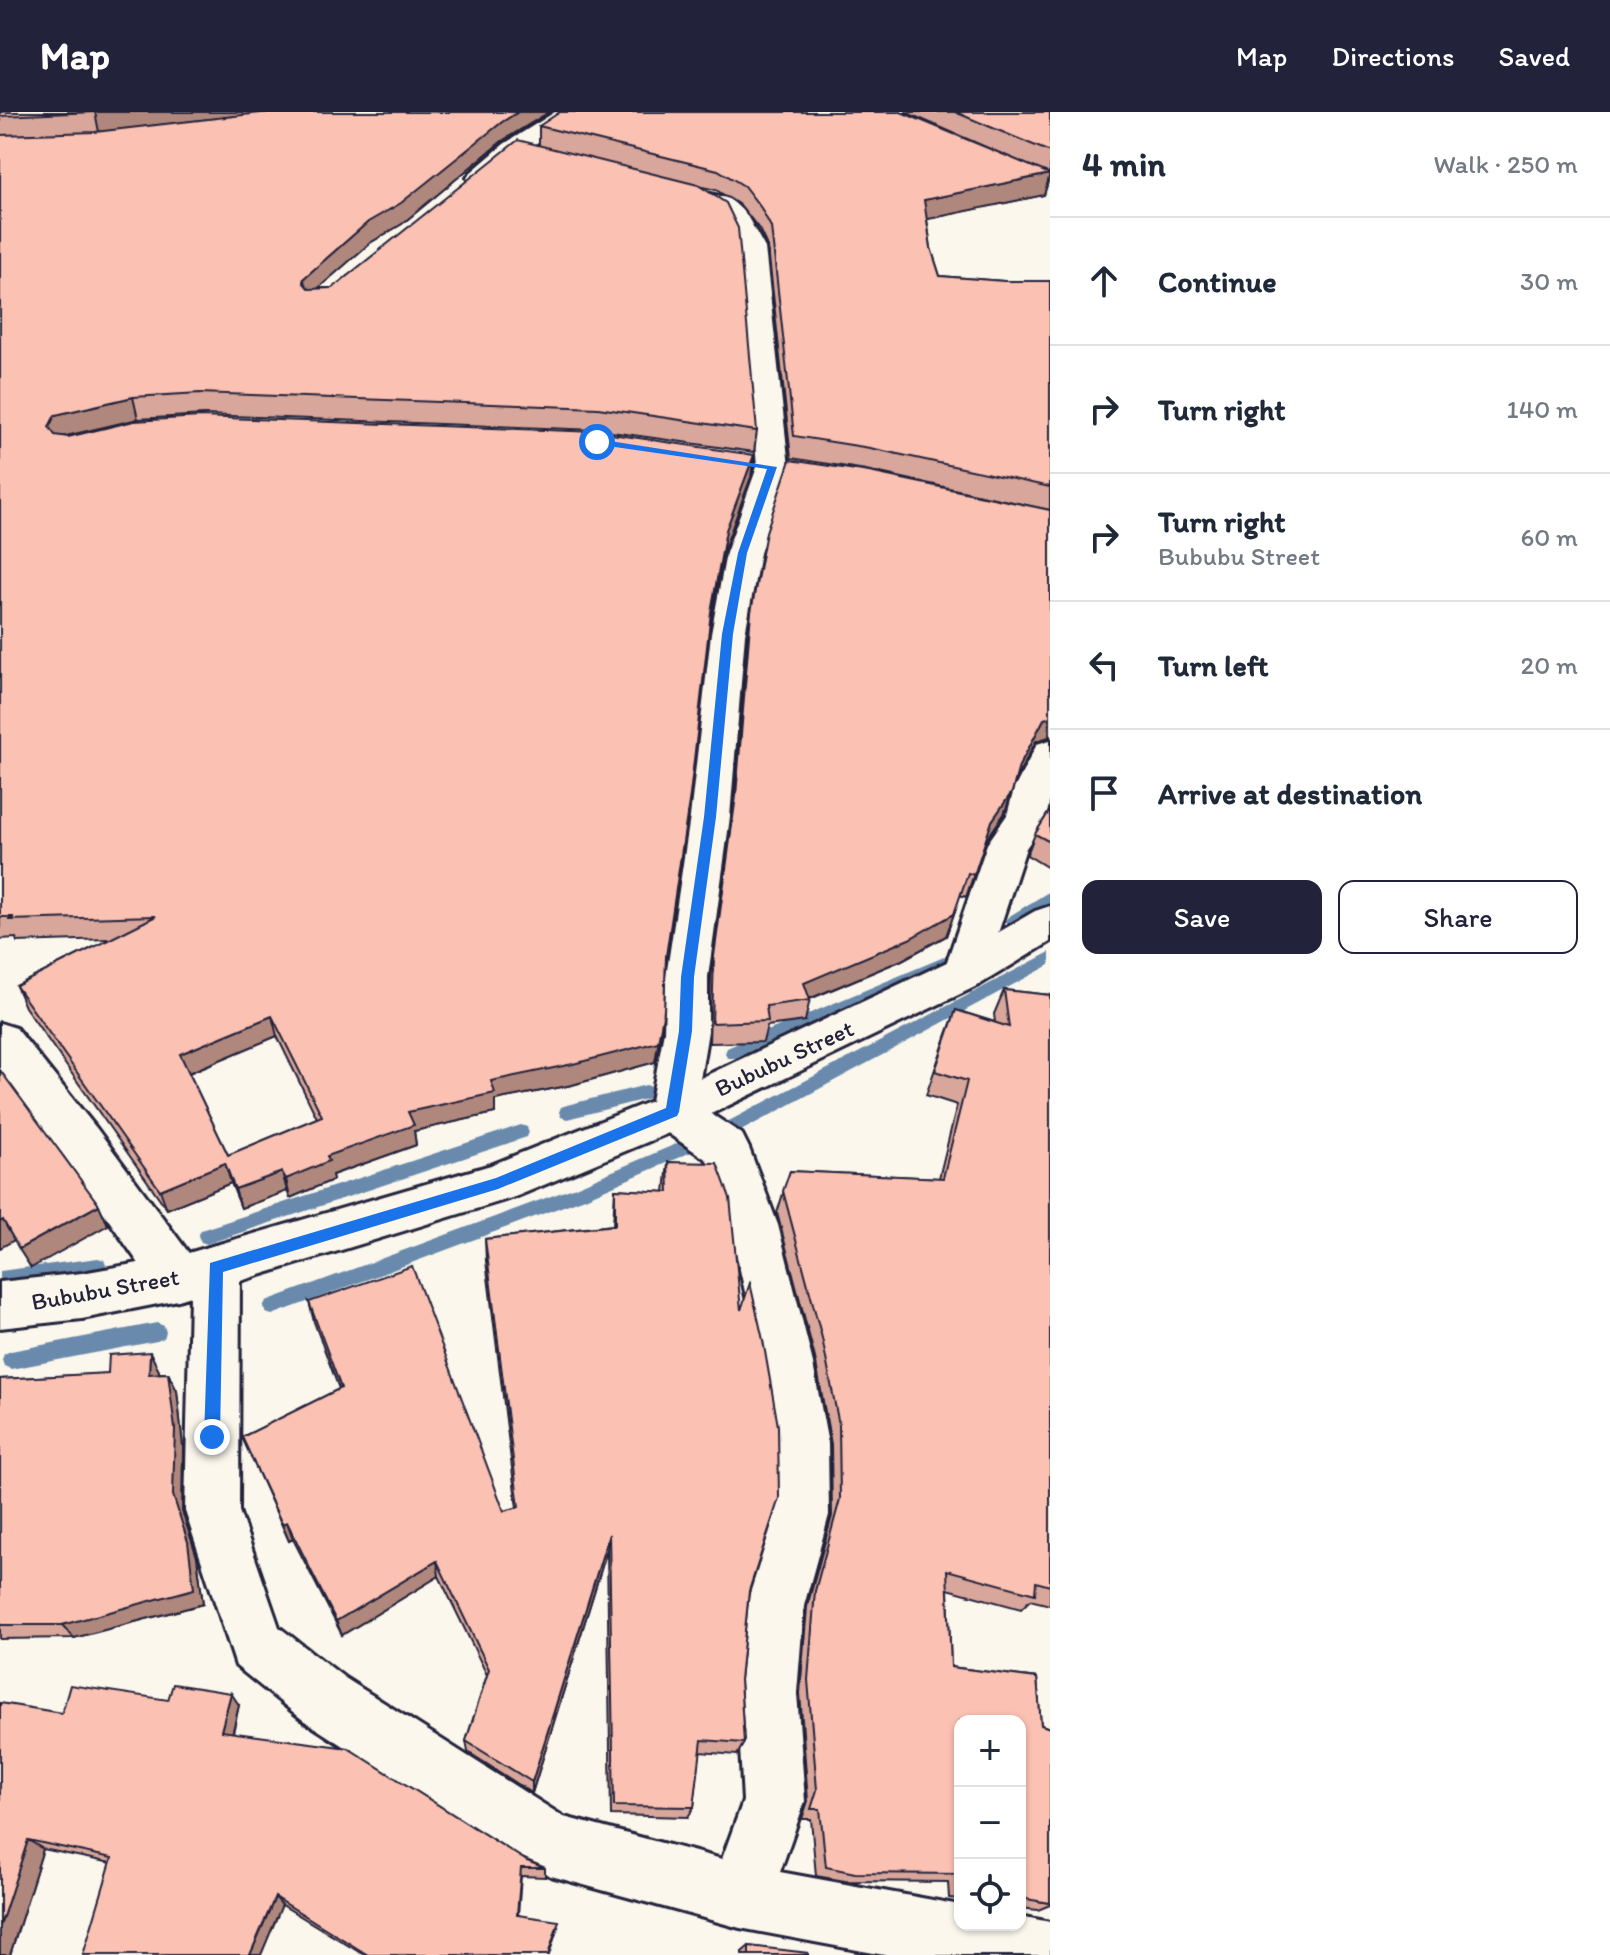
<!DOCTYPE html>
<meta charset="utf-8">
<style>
:root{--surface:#fff;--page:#f2f2f3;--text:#1f2937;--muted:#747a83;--line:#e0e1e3;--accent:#22223b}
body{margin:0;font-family:Itim,sans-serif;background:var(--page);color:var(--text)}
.controls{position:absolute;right:24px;bottom:24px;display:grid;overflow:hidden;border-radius:16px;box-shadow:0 2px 6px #0004}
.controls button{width:72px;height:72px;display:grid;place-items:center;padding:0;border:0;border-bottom:2px solid var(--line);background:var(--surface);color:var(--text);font:40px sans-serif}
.stop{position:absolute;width:24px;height:24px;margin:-18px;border:6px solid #1a73e8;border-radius:50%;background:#fff}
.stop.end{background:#1a73e8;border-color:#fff;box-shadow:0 2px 8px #0008}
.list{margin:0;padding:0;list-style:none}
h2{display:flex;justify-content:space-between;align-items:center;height:104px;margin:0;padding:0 32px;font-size:34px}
h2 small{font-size:26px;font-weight:400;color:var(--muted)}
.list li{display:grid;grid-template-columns:52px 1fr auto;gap:24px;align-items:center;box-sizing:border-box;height:128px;padding:0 32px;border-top:2px solid var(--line)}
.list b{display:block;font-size:30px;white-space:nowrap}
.list p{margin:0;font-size:26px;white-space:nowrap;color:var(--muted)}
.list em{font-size:26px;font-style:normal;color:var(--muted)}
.actions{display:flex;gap:16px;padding:24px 32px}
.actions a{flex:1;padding:18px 0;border:2px solid var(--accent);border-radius:16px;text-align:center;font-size:28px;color:var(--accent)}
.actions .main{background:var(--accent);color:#fff}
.icon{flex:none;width:44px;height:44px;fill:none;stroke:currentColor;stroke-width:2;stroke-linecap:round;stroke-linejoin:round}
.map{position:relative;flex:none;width:1050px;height:1843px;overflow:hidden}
header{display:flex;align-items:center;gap:48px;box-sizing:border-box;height:112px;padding:0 40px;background:var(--accent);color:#fff}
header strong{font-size:38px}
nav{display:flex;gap:44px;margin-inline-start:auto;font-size:28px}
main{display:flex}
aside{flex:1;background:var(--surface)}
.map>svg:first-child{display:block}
</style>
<header>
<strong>Map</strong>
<nav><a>Map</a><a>Directions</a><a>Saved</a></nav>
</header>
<main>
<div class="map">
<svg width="1050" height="1843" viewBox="0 0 1050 1843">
<rect width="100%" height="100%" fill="#fbf7ec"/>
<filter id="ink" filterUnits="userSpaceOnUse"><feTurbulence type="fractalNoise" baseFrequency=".0125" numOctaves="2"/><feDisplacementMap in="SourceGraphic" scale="16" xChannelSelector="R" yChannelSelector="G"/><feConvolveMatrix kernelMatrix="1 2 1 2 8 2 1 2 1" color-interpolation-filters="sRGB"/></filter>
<g filter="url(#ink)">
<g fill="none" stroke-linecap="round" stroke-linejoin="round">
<path fill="#698aac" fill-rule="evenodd" d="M898,0h11l28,14 -7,2z
M1050,779v13l-32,21h-10l-3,-4 3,-4z
M963,837l5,2 3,4 -3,4 -229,99h-12l-2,-5 2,-5z
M1050,840v13l-313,168 -6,2 -6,-2 -2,-5 2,-5z
M646,973l6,2 2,5 -2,5 -6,2 -79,20 -6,-2 -2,-5 2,-5 6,-2z
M521,1013l6,2 2,5 -2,5 -320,107 -6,-2 -3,-6 3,-6 6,-2z
M690,1026l6,2 2,5 -2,5 -111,48 -313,117 -6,-2 -3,-6 3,-6 307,-113z
M98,1146l6,2 3,6 -3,6 -6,2 -98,13v-16z
M157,1211l7,3 2,6 -2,6 -7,3 -146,28 -7,-3 -2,-6 2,-6 7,-3z"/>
<g stroke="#22223b" stroke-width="6">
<path id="minor" d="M555,0h28l-63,42 -32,29h-18l-3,-5 3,-5 34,-29z
M669,71l61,16 16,15 19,34 24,219 -29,86 -15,81 -15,183 -22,160v54l-12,73 46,30 7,14 29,77 34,134 16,85 1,71 -25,91 -7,87 8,108 -25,71 180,33v20h60v-9l30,6v33h-166l-144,-27 -189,-52 -22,-9 -226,-147 -67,-54 -51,-155 5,-215 -12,4 -18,-6 -95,-137 -65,-83v-51l16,5 81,101 97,131 4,-9 17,-6 17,6 8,16 -1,244 40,116 66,51 219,139 158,42 21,-58 -6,-108 9,-87 29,-91 -1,-71 -14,-85 -30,-134 -23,-65 -51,-35 -7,-13 15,-81 2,-54 24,-160 21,-183 15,-81 31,-86 -18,-219c-18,-43 -37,-42 -79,-53l-3,-5 3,-5z
M1050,628v59l-4,20 -20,29 -41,125 -6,12 -15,4 -15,-4 -6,-12 44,-129 20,-29 7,-26 23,-45z"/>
</g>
<g stroke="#22223b" stroke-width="6">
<path id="tertiary" d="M1050,794v36l-71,43 -291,140 -173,72 -337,103 -96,19 -82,9v-46l82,-9 96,-17 313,-91 165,-66 293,-138 86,-50z"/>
</g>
<use href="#minor" fill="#fbf7ec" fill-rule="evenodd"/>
<use href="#tertiary" fill="#fbf7ec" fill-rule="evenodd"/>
</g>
<path fill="#d8a69a" stroke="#22223b" stroke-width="2" fill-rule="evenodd" d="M0,0h549l-47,29 -100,83 -32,19 -52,45h14l207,-142v-20l495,42 -129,-56h145v63l-6,20 -117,24 4,29 9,28 64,5h46v229l-184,-40 -75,-12 -23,-210 -9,-19 -18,-23 -25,-16 -18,-4 59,245 -3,21 -157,-22 -393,-15 -66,4 -74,17 690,19 -3,22 -28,75 -15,79 -21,186 -22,145 -1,48 -9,52 -83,23 -77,15v13l-81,18 2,14 -84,30 1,5 -43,18 -3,-7 -46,17 -10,-25 -64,26 -142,-202 -9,-21 94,-47 -93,3 -1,-4 -16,1zM277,924l40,82 -89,37 -39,-82z
M1050,398v228l-14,3 -21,39 -11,34 -19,28 -19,55 -6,-2 -14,41 -44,24 -92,39 -5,22 -38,5 -4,16 -54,1 2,-66 22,-160 15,-183 3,-22z
M1050,698v59l-23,-14 8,-21z
M1004,878l46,5v610l-20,-5 -9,9 -73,-20 3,78 86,11 4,47 9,3v175l-13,-2 13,2v2l-12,5 -18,-2v-187h-60v178l-11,-1 -1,-16 -103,-1 -29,-5 -5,-57h-9l6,-18 -8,-108 7,-86 25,-91 -1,-72 -16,-86 -38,-145 13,-42 149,7 18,-73 -31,-10 21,-61 9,-24 39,12 -1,-8z
M668,1050l81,429 -9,89 4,63 -7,12 -37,-3 -6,55 -6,10 -77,-2 -4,-265 -75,243 -64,-41 -2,-11 21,-66 -48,-99 -97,59 -49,-96 -4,2 -47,-104 97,-48 -25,-67 -5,-20 195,209 13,-3 -31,-247 -1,-22 128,-14 2,-36 50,3z
M159,1259v2h9l9,18 6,56 -1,64 15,46 6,47 -129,34 -74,1v-260z
M168,1588l71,5 -6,28 312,135v9l-24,-1 -3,39 40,12 -9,28h-185l-82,-50 -171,-42 -68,-14 -33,106h-10l62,-242z
M749,1834l59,9h-66v-3z"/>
<path fill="#b0877d" stroke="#22223b" stroke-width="2" d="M95,0h176l-172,20z
M518,0h31l-47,29 -100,83 -32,19 -64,56 -2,-21 64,-56 134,-100z
M1050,62l-6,21 -125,26 5,-21z
M133,285l5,22 -77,18 -6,11 -6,-21 6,-12z
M754,343l-3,22 -28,75 -15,82 3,-22 15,-82z
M1050,605l-1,20 -13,4 -25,47 8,-22 25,-47z
M1012,680l-8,22 -20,29 8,-22z
M954,802l-8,22 -44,24 -98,41v-18z
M664,898l-9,52 -83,23 -77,15v13l-81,18 2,14 -84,30 1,5 -43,18 -4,-19 122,-67 83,-31z
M272,904l5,20 -91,38 -6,-20z
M225,1051l6,20 -64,26 -7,-19z
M282,1060l5,19 -46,17 -6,-19z
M99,1093l9,20 -77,43 -12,-19z
M3,1108l11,20 -14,8v-26z
M150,1240l9,19 -1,21 -9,-18z
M168,1261l9,18 6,56 -1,64 15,46 6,47 -129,34 -12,-13 111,-130z
M287,1410l6,17 -4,2 -7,-17z
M609,1422l-2,16 -75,243v-11z
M437,1449l2,15 -97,59 -6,-14z
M231,1581l8,12 -9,38 -9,-12z
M28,1728l15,9 -33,106h-10v-29z
M275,1785l7,8 -21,50h-11z"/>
<path fill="#fbc1b3" stroke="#22223b" stroke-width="2" fill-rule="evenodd" d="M0,0h96l-96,4z
M270,0h248l-16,10 -101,81 -33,19 -64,56 -1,4 6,7 23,-1 186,-148 180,45 28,18 12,25 19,203 -159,-23 -398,-15 -67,4 -78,18 -6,12 6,8 13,2 66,-16 66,-4 398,15 156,23 -28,75 -15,82 -21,183 -24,161 -2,54 -6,32 -85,22 -82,17 4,12 -87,19 6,13 -87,31 2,5 -43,18 -4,-7 -47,17 -10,-26 -65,27 -144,-204 140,-70 -148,4 6,-3h-14v-782l95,-3zM272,904l50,100 -94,39 -48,-101z
M560,0h341l149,62 -126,26 7,48 9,28 64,5h46v206l-180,-39 -76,-12 -23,-209 -10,-19 -17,-22 -26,-16 -179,-44z
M955,0h95v40z
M790,348l79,12 181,38v207l-6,2 -25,47 -7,26 -20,29 -18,54 -6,-2 -14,41 -45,25 -105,44 6,17 -44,6 2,15 -56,2 2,-67 22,-160 15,-184 15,-80z
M1050,698v32l-15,-8z
M1004,878l46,5v591l-14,-4 -1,12 -88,-24 4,97 86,11 4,47 9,3v175l-30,-5v-177h-60v153l-105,-1 -29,-6 -6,-58h-9l6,-19 -9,-110 7,-89 25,-92 -1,-74 -17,-87 -39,-147 7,-20 153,7 24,-97 -32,-10 21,-61 53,17z
M0,958l99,135 -80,44 -16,-29 -3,2z
M668,1050l49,1 13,35 11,112 9,-27 13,57 15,86 1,72 -30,93 -9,89 4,63 -42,-3 -8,67 -80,-1 -5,-272 -77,248 -66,-41 23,-72 -52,-108 -101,60 -49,-99 -5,2 -40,-87 99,-49 -32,-86 103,-36 92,245 15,-4 -34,-268 130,-14v-36l54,3z
M150,1240l-1,22 19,-1 7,56 -2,66 15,47 6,47 -132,36h-62v-246l108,-6 1,-18z
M173,1572l58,9 -10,38 127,17 179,113 18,7h-24l-4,47 42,6 -11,34h-180l-93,-58 -25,58h-167l29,-97 -84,-18 -28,86v-223l62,10 8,-28 98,15z
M749,1834l59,7v2h-59z"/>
</g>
<path fill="#1a73e8" d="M597,327l180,28 -30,86 -14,81 -17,183 -22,160 -2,54 -13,81 -2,4 -179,73 -275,83 -3,165 -8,8 -8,-8 6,-174 286,-85 170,-70 13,-77 2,-54 23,-160 18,-183 16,-81 29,-84 -173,-25z"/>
<g text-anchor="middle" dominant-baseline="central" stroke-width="6" stroke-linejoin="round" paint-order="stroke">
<g font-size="24" fill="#22223b" stroke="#fbf7ec">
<text transform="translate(784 946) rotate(-25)">Bububu Street</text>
<text transform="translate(105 1177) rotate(-10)">Bububu Street</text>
</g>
</g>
</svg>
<div class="controls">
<button>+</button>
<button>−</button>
<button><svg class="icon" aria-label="locate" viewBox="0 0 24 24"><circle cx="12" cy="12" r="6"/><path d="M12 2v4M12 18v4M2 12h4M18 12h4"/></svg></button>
</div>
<div class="stop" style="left:597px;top:330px"></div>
<div class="stop end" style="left:212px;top:1325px"></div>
</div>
<aside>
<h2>4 min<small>Walk · 250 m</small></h2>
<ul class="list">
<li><svg class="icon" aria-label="ahead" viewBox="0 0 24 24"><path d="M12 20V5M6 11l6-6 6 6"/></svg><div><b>Continue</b></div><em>30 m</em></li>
<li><svg class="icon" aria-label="right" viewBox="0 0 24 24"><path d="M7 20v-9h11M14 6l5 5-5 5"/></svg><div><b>Turn right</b></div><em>140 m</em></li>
<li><svg class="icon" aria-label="right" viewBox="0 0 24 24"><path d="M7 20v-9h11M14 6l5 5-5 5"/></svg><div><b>Turn right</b><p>Bububu Street</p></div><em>60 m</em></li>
<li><svg class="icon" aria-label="left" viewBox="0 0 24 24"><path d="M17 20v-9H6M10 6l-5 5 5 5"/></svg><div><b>Turn left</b></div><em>20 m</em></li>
<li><svg class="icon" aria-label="arrive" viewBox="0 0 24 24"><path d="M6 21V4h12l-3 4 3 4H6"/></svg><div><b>Arrive at destination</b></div></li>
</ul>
<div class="actions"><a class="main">Save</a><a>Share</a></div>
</aside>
</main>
